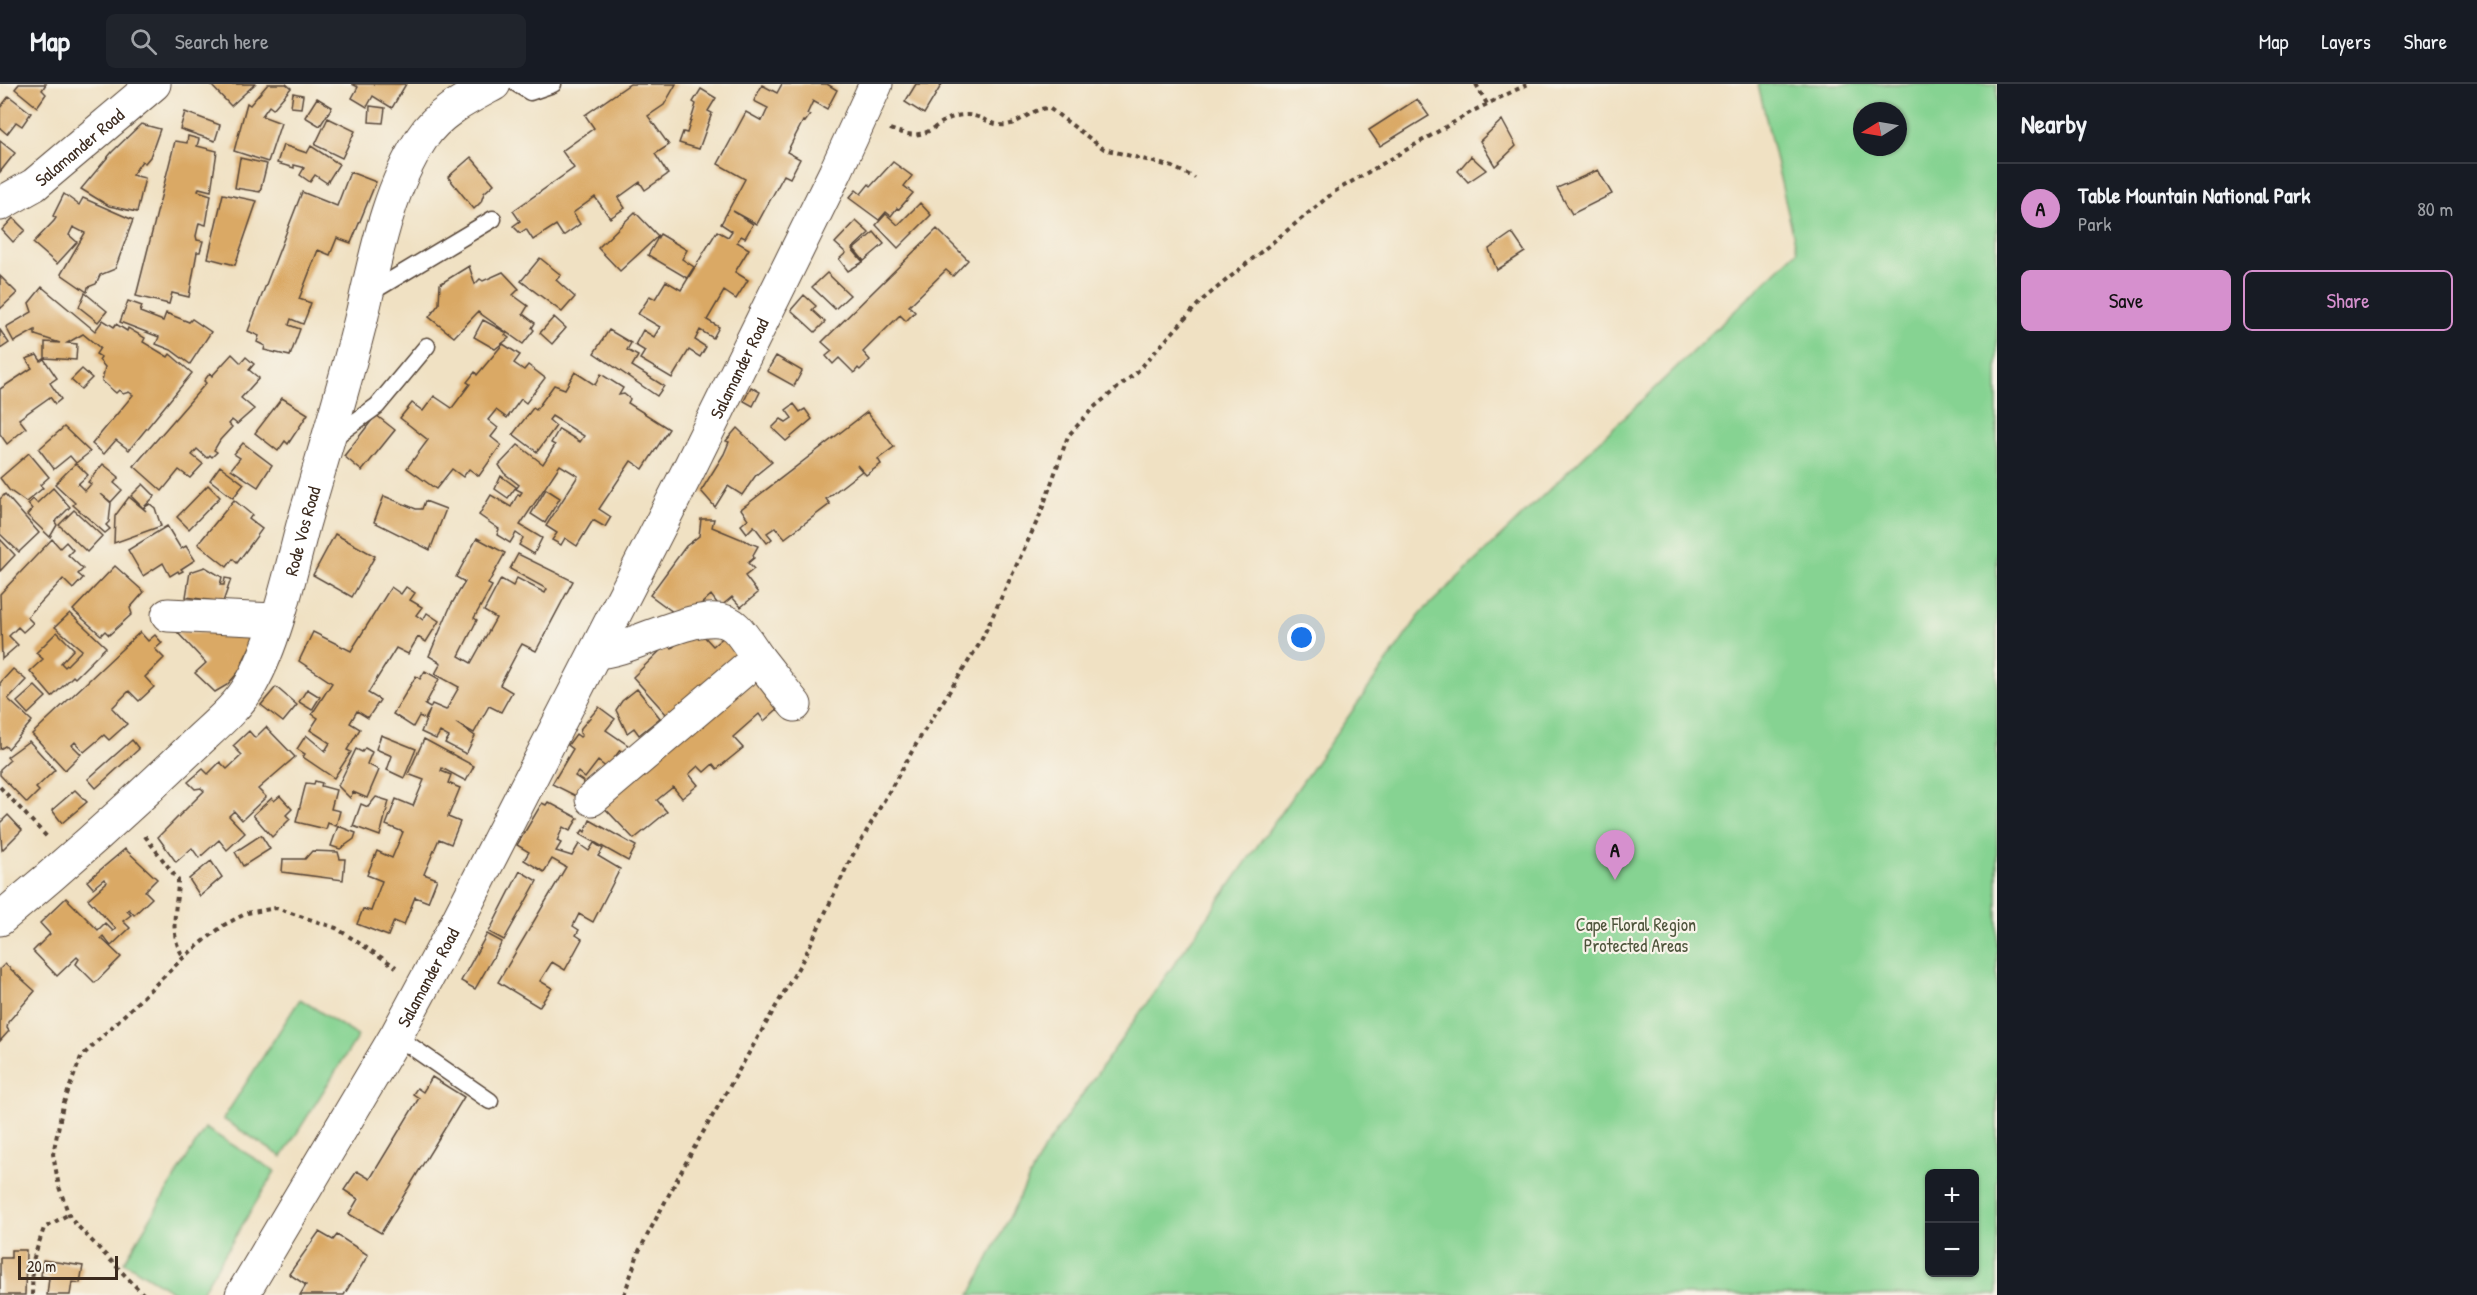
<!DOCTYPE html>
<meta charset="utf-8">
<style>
:root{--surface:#171b24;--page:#20242c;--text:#f1f3f6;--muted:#9ea1a6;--line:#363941;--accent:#d690ce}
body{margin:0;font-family:"Patrick Hand",sans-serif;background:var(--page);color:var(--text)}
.controls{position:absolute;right:18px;bottom:18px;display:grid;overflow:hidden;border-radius:9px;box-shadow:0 2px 4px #0004}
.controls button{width:54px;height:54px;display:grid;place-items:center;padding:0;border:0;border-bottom:2px solid var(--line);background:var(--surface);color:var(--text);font:30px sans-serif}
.compass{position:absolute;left:1853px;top:18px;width:54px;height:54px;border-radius:50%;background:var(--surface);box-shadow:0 2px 4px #0004;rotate:259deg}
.scale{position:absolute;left:18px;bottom:15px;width:100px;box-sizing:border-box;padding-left:6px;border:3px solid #3b2a1e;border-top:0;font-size:16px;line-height:21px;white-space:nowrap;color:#3b2a1e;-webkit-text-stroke:4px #f7f3e8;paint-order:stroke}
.you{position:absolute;left:1302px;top:554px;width:21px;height:21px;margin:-15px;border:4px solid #fff;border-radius:50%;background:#1a73e8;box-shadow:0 0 0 9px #1a73e833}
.badge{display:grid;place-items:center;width:39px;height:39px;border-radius:50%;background:var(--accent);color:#111;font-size:20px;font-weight:700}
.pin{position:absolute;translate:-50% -50px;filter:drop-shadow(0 2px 3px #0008)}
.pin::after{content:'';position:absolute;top:32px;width:21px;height:18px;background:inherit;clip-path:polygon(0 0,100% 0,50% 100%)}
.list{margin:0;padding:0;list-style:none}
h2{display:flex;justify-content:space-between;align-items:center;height:78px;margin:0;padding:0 24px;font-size:26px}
h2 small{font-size:20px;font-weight:400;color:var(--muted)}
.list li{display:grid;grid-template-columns:39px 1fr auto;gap:18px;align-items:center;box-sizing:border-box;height:90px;padding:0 24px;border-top:2px solid var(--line)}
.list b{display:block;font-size:22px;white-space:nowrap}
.list p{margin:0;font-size:20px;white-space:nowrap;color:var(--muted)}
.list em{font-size:20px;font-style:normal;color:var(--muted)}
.actions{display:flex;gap:12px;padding:18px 24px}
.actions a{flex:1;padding:14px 0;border:2px solid var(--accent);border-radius:9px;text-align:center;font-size:21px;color:var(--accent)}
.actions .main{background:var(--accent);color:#111}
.icon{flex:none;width:33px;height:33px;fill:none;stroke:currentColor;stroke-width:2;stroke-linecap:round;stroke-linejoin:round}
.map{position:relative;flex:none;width:1997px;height:1211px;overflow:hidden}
header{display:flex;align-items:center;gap:36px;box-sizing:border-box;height:84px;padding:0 30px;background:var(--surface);border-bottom:2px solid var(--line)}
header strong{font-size:28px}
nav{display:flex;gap:33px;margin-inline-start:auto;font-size:21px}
.search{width:420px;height:54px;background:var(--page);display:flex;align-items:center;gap:15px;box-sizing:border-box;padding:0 21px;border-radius:9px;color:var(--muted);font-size:22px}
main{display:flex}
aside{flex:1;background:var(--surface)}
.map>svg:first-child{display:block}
</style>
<header>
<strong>Map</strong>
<div class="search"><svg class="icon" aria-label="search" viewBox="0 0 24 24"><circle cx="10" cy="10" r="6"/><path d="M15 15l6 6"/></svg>Search here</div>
<nav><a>Map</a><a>Layers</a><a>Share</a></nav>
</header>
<main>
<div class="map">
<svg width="1997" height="1211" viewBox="0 0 1997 1211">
<rect width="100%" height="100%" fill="#f7f3e8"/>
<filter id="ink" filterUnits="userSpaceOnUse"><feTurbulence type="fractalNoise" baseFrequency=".0167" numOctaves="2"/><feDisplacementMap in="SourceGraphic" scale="12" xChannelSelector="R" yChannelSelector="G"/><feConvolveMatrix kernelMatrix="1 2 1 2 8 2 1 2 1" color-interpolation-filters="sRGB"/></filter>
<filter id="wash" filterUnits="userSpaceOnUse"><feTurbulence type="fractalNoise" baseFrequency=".008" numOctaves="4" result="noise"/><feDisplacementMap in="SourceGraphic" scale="24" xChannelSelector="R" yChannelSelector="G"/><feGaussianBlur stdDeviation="1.35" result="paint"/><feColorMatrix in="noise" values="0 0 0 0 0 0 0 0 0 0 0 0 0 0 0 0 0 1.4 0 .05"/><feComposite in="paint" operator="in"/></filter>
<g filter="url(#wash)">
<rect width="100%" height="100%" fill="#f0e1c3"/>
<path fill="#86d392" stroke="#607e58" stroke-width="1.5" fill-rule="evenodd" d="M1758,0h239v1211h-1027l74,-146 378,-537 375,-361zM1862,27h36v36h-36zM1930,1090h44v98h-44z
M300,915l58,37 -76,121 -59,-38z
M205,1044l70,43 -75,124h-22l-54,-33z"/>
<g id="blocks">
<path fill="#daa965" d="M19,0h27l-4,6 4,4 -9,13 -22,-18z
M210,0h45l-24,22z
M268,0h18l5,4 -18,21 -4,-3 -7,10 19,7 -13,39 -34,-11 13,-48 3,2z
M352,0h54l-14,24 -19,-12 -6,11 -15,-9 6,-11z
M630,0h46l-12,21 -16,11 21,29 -14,9 13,20 -23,16 -5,-8 -22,16 7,10 -15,10 -15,-21 -22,16 7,11 -17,12 -7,-11 -23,15 -7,-11 -6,4 -7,-7 7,-5 -7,-10 61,-43 -12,-17 32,-23 -9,-13z
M782,0h45l10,6 -10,19 -14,-8 -6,13 3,1 -5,7 -2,-1 -16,31 13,7 -10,19 -6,-3 -27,49 -24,-13 20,13 -8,14 -4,-2 -4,6 12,7 -14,23 13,8 -12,19 -12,-8 -17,29 12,7 -6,11 -13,-8 -5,10 11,7 -6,10 -11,-7 -17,28 -32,-19 5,-8 -10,-6 8,-15 11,7 6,-10 -22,-13 12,-18 5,3 11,-18 15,9 36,-59 11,6 4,-6 -11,-7 24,-45 -27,-15 28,-52 16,9 6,-13 -14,-7 8,-16 15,8z
M916,0h26l-18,30 -19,-12z
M701,5l15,9 -8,13 4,2 -13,36 -20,-6 4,-11 4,1 9,-29 -3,-2z
M293,9l10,2 -2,13 -10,-1z
M9,12l22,17 -9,13 -6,-4 -9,12 -7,-6v-20z
M317,14l15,9 -12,19 -15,-9z
M1417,15l12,17 -49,30 -11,-16z
M370,22l15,2 -2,15 -14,-1z
M185,28l35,13 -5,16 -35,-12z
M328,34l27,13 -13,27 -27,-13z
M1502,36l14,26 -21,20 -15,-25z
M141,40l19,5 -10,28 -5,6 -3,-2 -10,14 13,3 -8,34 -28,-6 -28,-17 31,-37z
M188,52l11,3 -2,7 20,5 -6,40 -12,-3 -1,3 13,4 -5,30 -7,-2 -3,13 1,4 6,1 -3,11h-3l-8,45 -17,-4 -3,11 -33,-8 39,-155 12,2z
M0,57l15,12 -15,19z
M283,61l24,8 4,-7 28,18 -12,19 -12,-8 -5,7 -10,-7 4,-7 -2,-1 -8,-2v3l-17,-5z
M1471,72l15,14 -18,12 -10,-11z
M471,73l23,27 -10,9 -3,9 -7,7 -26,-32z
M240,74l27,6 -7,28 -25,-4z
M893,78l19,14 -8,10 9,7 -14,16 -2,-1 -6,8 -5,-4 -7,8 -30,-22 7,-8 5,4 8,-10 2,2z
M1598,86l14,24 -40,20 -15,-26z
M350,88l26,10 -25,61 -14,-5 -7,17 -12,-5 -19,49 12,4 -4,11 -4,10 -12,-5 -2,6 11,4 -10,27 -26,-6 1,-4 -8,-4 2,-6 -11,-5 54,-139 35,14z
M64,110l15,11 4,-7 50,22 -18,49 -15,6 -4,9 -8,3 -1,5 -26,-18 24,-41 -12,-6 -4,8 8,7 -20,22 -24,-21 21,-22 2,-3 -3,-2z
M223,110l34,7 -22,64 -27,-7z
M920,119l11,12 -33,33 -22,-23 10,-11 12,11z
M635,128l23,24 -38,35 -22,-23z
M13,134l12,12 -12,12 -11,-12z
M856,137l13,12 -17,16 11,13 -15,9 -9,-12 7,-6 -11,-10z
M937,145l31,31 -15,16 -7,-6 -37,36 6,6 -9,9 -6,-6 -37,37 7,8 -10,10 -2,-2 -4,5 -15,-15 -6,6 -7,-8 6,-5 -10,-9z
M874,148l10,12 -20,17 -10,-12z
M1512,149l13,19 -28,18 -8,-21z
M660,150l27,16 -5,9 12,8 -7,11 -39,-23z
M540,174l21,17 -5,5 19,17 -13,15 -41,-31z
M469,182l6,18 5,-5 3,2 20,-9 16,17 -6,6 15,11 -5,8 12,9 -3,5 2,2 -11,14 -45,-32 -24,25 -25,-20 10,-13 1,-20z
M827,189l23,22 -15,14 -23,-22z
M0,192l17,17 -17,16z
M42,203l53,44 8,-11 11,7 2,-3 11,7 1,-3 17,10 -2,4 25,15 2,-3 22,19 -63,77 -13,-10 -12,14 -12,-10 41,-49 -4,-3 -6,2 -4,-4 -3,3 -14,-12 3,-14 -6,-7 2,-3 -5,-3 4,-6 -17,-14 -16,9 10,1 -1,16 -31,-2v-16l15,1 -25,-8v-5l-21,12 -8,-15 26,-15 -3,-9z
M85,209l22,18 -9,11 -19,-15z
M804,211l12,11 -4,4 13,12 -10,10 -24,-22z
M128,217l14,5 -2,6 23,9 3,-8 23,9 3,-3 19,13 -21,32 -19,-14 -15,-6 3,-7 -39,-15z
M554,233l12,11 -14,16 -12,-11z
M483,236l24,13 -2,2 4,3 -14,11 -21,-12z
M0,246l9,13 -9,6z
M609,246l22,13 -4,7 11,6 -6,10 32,20 -7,10 -63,-43z
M503,260l17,11 -6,8 10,7 4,-5 17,13 -19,25 -5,-4 -14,19 -11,-8 -8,10 10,8 -7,9 10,8 -22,31 -10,-7 -6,8 -11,-8 -16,20 -29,-21 21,-28 -28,-22 12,-15 11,8 11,-15 18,12 18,-24 -3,-2 8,-10 2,3z
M232,270l9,9 5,-6 8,7 -5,6 10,8 -18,20 13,11 -17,15 -5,-4 -3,4 3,3 -12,13 -6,10 3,2 -5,5 -2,-2 -3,3 -10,-9 -5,6 11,9 -13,14 -11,-8 -17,21 -28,-25 72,-83 -2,-2 6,-8 2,3z
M37,271l4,6 3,-2 13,19 -7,5 11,16 -6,5 -5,-7 -31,22 7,9 -19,16 -7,-10v-45l32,-21 -6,-9z
M776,272l26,15 -8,15 -27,-15z
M82,285l10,9 -11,11 -10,-9z
M575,288l20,13 6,-11 22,14 -4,7 5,-1 6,5 -2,4 41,26 -26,40 -12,-8 -32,48 12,8 -6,10 -12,-7 -16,26 -12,-8 -4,7 -9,-5 5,-7 -11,-7 32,-50 -18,-11 -40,60 22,13 -8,16 -15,-9 4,-7 -7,-5 -6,10 -13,-8 2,-6 -20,-14 12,-20 20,12 7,-13 2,1 2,-3 -6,-3 3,-4 -15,-12 -5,-8 19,-20 25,19 12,-19 -4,-2 8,-14 21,13 4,-6 -32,-20 -3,4 7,6 -19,26 -24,-18 20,-26 3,2 18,-25 11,4z
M751,303l9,5 -7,14 -9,-5z
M282,314l26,16 -20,30 -3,-3 -7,10 -23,-18z
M794,320l6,8 5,-3 7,10 -26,22 -14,-13 9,-9 5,3 6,-4 -6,-8z
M867,328l27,35 -16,12 3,5 -15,11 -9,-10 5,6 -36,28 4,5 -45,34 -9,-11 -9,6 5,6 -5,4 -13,-17 -7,7 -6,-8 7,-6 -7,-10z
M376,331l19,15 -33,41 -18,-15z
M64,343l26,25 -14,11 -6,-7 -16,13 -15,-20z
M737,344l35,34 -16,13 -14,20 -14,-9 -13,21 -14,-16 23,-37 5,-12 -3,-1z
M243,359l29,22 -14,22 -27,-18 9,-11 -6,-4z
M29,369l20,24 -9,8 3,3 -17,14 -17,-12 -9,-12z
M76,379l12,12 -10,9 7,7 6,-7 -3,-2 15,-18 16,13 -5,6 8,7 -11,12 -10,-8 10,9 -2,19 -3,3 4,4 -5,4 -32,-28 2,-2 -20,-19z
M220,382l24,18 -11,14 -23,-18z
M501,392l15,11 -8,11 -13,-9z
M143,400l12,12 -12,12 -12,-12z
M208,401l12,12 -31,32 -12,-12z
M53,404l17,19 -15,15 2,3 -7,12 -23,-22 5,-6 -4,-5 5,-5 4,4z
M546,405l14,9 -15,25 -14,-9z
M5,410l34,39 -20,19 -19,-18v-35z
M384,412l32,13h6l3,-8 21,8 -16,41 -56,-28z
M129,413l17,14 -3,-3 7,-4 5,4 6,18 -47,17 1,-27z
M234,416l18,15 -3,4 13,10 -25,34 -4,-4 -6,8 -29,-23z
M74,426l28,26 -15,16 -28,-27z
M701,435h13l-2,8 46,19 -5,9 1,3 -6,5 6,6 -9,7 13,17 -17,14 -9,-10 -12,10 -9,-12 -10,9 -24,11 -27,-20 36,-49 13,-10z
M167,442l14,23 5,-3 9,14 -14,9 2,2 -4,2 -1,-2 -8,5 -7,-13 -20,13 -15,-26z
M335,450l40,22 -23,41 -39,-22z
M477,454l28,15 -17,31 4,2 -18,32 3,2 -18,36 12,7 25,-45 -12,-7 17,-32 12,7 4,-8 28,15 2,-4 -37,-20 8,-15 55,27 -37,70 -14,-7 -3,5 -19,36 12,7 -11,20 -12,-6 -15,27 -18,-10 19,13 -9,18 -21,-11 4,-6 -9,-5 -4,7 -15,-7 9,-22 -5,9 -6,-3 -6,11 -20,-13 23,-38 4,3 5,-8 14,8 -14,26 5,3 2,-4 14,6 13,-23 -24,-13 6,-11 -12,-7 22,-51 14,-23 -9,-5z
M0,455l15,16 -15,16z
M52,455l8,9 6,-6 7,8 -5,5 15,14 -5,5 5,4 -10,11 -10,-10 -36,38 6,6 -10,9 -5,-5 -9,9 9,9 -16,14 -2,-65z
M115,482l29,26 -14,16 2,6 -23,21 -4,-4 -4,4 -28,-25z
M205,483l17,10 -2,8h4l1,-7 6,1 -8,23 -37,-5 4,-25z
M391,503l10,7 5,-7 9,6 -5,7 12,7 -6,8 7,5 4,-7 12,8 -13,21 -8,-5 -10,17 -12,-6 -28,45 12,7 -12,18 -11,-7 -7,12 10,6 -13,21 4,2 -17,26 -31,-21 2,-3 -8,-5 9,-14 19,16 5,-8 -20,-13 8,-12 -6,-4 20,-31 -33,-22 14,-29 38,19z
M70,529l36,34 -31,31 -2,-2 -21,21 -22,-26 13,-12 -7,-6 21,-21 17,17 -13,14 4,4 17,-17 -27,-23z
M140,548l8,9 7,-6 7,8 -7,6 9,9 -19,19 9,10 -15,14 -10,-10 -17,17 15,16 -18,16 -5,-5 -20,17 -9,-10 -3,3 9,9 -16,16 -33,-36z
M177,548l80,1 -14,28v6l-16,18 -12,7 -20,-19 11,-10z
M689,549l5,6 7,-6 12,13 12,-10 16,19 -74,60 -34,-38 32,-31 7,2z
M13,585l13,11 -18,19 24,22 -24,28 -3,-3 -5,3v-66z
M755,590l27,31 -18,16 -5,-7 -26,23 10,11 -26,21 -4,-5 -9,8 -6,-6 -9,8 9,11 -16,13 -9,-11 -16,13 10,12 -33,27 -35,-37z
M35,602l11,11 -18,17 -11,-12z
M276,603l21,18 -14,17 -22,-17z
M307,605l13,8 -8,13 -13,-8z
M637,605l23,29 -21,17 -5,-7 -7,5 -11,-23 6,-9z
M599,623l16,12 -9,11 29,20 -6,7 -9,-7 -13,18 -9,-7 -13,17 -7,-6 -3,4 9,6 -8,14 -24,-12 21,-35 -5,-4 8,-11 4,3 2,-2 -2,-2 1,-5z
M266,643l29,30 -37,32 8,8 -24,23 -8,-9 -5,5 16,17 -18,17 -8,-10 -20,18 -7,-10 -16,14 -18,-25 46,-46 -3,-3 -6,1 -7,-7 15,-13 5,5 12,-12 7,7 15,-14 -9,-9 16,-15 6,7z
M381,651l35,14 -12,29 -17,-8 5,-14 -16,-7z
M424,655l50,27 -8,15 -24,-13 -1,3 10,4 -3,8 12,5 -12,29 12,5 -9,22 -12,-5 -15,35 13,5 -9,23 -13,-5 -11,28 -10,-4 -6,15 -31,-12 6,-15 8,2 11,-30 -15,-6 10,-24 15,7 11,-26 -17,-7 10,-26 17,7 11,-26 -16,-6z
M132,656l7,9 -43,39 -8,-9z
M29,657l26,29 -19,18 3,3 -12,12 -27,-28v-6l10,-9 -3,-3z
M365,664l7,4 -5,12 12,6 -12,28 -14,-6 -3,6 -12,-12 18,-37 6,3z
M315,697l7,2 -1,3 15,4 -5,19 9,2 -4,15 -8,-3 -2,6 -30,-7 10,-39 8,1z
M75,706l12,12 -25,21 -10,-13z
M280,712l12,13 -6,6 4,4 -18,18 -19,-22 19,-17 2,3z
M376,713l13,4 -9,35 -27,-10 8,-22 7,3z
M548,718l30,16 -8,13 -7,-4 -6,14 4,2 -5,8 16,5 7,-12 10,7 5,-8 9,6 -5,7 22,13 -27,53 -14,-8 -6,12 6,4 -3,5 6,4 -17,31 -13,-8 -12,19 12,7 -13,19 -41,-25 68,-115 -14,-8 -8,13 -20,-12 5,-8 -12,-7 25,-42 4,2z
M8,731l14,15 -20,20 -2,-27z
M590,736l46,26 -8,15 -48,-27 3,-4 2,2z
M338,742l18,7 -2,6 -14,10 -9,-3z
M261,751l9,14 -27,17 -8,-14z
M125,765l32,30 -12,12 7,7 -18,17 -5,-6 -2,2 4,4 -8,6 7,7 -19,18 -8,-10 -2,2 20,19 -26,26 -19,-19 3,-5 -2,-2 -20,19 -24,-25 17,-17 -10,-11 26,-25 32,32 7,-7 8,8 3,-2 -28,-30 19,-17 -3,-3 -11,9 -6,-7z
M312,767l26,1 2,7h5l-2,21 -61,-8 1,-13h22z
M211,777l11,16 -22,19 -11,-17z
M520,787l17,10 -33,59 -15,-8z
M487,850l15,8 -27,47 -14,-8z
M5,880l30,27 -27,31 -1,6 2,3 -9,10v-72z
M432,993l32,20 -83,136 -32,-19 9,-15 -14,-9 13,-19 13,8 49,-81 -6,-4 4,-6 6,4z
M319,1148l14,8 4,-5 31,20 -24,40h-44l6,-10 -17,-11z
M11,1166h15l-1,45h-25v-37h11z
M43,1176l40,6 -3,17 -8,-1 -2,13h-23l2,-17 -8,-2z"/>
</g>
</g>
<g filter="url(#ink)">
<use href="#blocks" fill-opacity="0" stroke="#564537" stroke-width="1.5"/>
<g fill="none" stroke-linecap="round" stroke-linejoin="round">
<g stroke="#564537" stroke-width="19">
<path id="service" d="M517,0l13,8 23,-8
M368,210l125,-75
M330,356l47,-34 50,-60
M396,952l94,65"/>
</g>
<g stroke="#564537" stroke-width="35">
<g id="minor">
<path id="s1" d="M0,120l34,-19 120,-101"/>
<path d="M168,531l107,5"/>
<path d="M596,568c37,0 112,-52 140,-24 8,8 15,20 22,30 12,15 24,31 37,47"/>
<path d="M592,715l166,-141"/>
<path id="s2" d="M0,835c65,-54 128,-110 189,-169 21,-21 47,-40 62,-66 25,-44 39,-110 52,-159 20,-70 42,-140 59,-210 14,-60 26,-125 60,-177 17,-26 46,-40 72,-54"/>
<path id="s3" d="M242,1211l154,-259 56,-104 237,-463 146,-296 41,-89"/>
</g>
</g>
<path stroke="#564537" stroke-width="4" stroke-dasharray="4.5 4.5" stroke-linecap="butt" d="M1476,0l11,20
M890,45c46,18 42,-14 77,-14 14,0 26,12 40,10 15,-3 26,-17 42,-17l55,41 69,18 22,11
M0,703l47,50
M145,752l33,44c0,24 -11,55 6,77
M32,1211l1,-35 11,-32 25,-14
M144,1211l-74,-77 -11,-31 -6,-33 10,-49 18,-48 103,-100 40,-32 23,-12 29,-5 60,20 60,39
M624,1211l15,-44 51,-96 115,-199 45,-96 68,-119 62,-98 60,-128 28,-79 25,-28 44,-36 64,-71 133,-109 139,-81 55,-27"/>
<use href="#service" stroke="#fff" stroke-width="16"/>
<use href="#minor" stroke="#fff" stroke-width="33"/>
</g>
</g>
<g text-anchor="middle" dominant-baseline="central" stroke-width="4.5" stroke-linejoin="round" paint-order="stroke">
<g font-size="18" fill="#3b2a1e" stroke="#f7f3e8">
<text stroke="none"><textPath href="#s1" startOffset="98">Salamander Road</textPath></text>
<text stroke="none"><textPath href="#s3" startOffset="1052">Salamander Road</textPath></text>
<text stroke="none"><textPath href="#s2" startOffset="506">Rode Vos Road</textPath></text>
<text stroke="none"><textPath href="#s3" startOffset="368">Salamander Road</textPath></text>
</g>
<g font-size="18" fill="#4e543b" stroke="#f7f3e8">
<text x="1636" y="840">Cape Floral Region<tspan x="1636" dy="21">Protected Areas</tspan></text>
</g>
</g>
</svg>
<div class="controls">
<button>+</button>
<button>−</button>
</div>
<svg class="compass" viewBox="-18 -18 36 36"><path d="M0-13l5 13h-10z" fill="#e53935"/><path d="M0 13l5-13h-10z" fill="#9ea1a6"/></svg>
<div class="scale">20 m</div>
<div class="you"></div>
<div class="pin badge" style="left:1615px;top:796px">A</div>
</div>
<aside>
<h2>Nearby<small></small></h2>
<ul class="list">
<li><span class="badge">A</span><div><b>Table Mountain National Park</b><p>Park</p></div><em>80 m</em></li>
</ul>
<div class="actions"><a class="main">Save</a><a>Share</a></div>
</aside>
</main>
